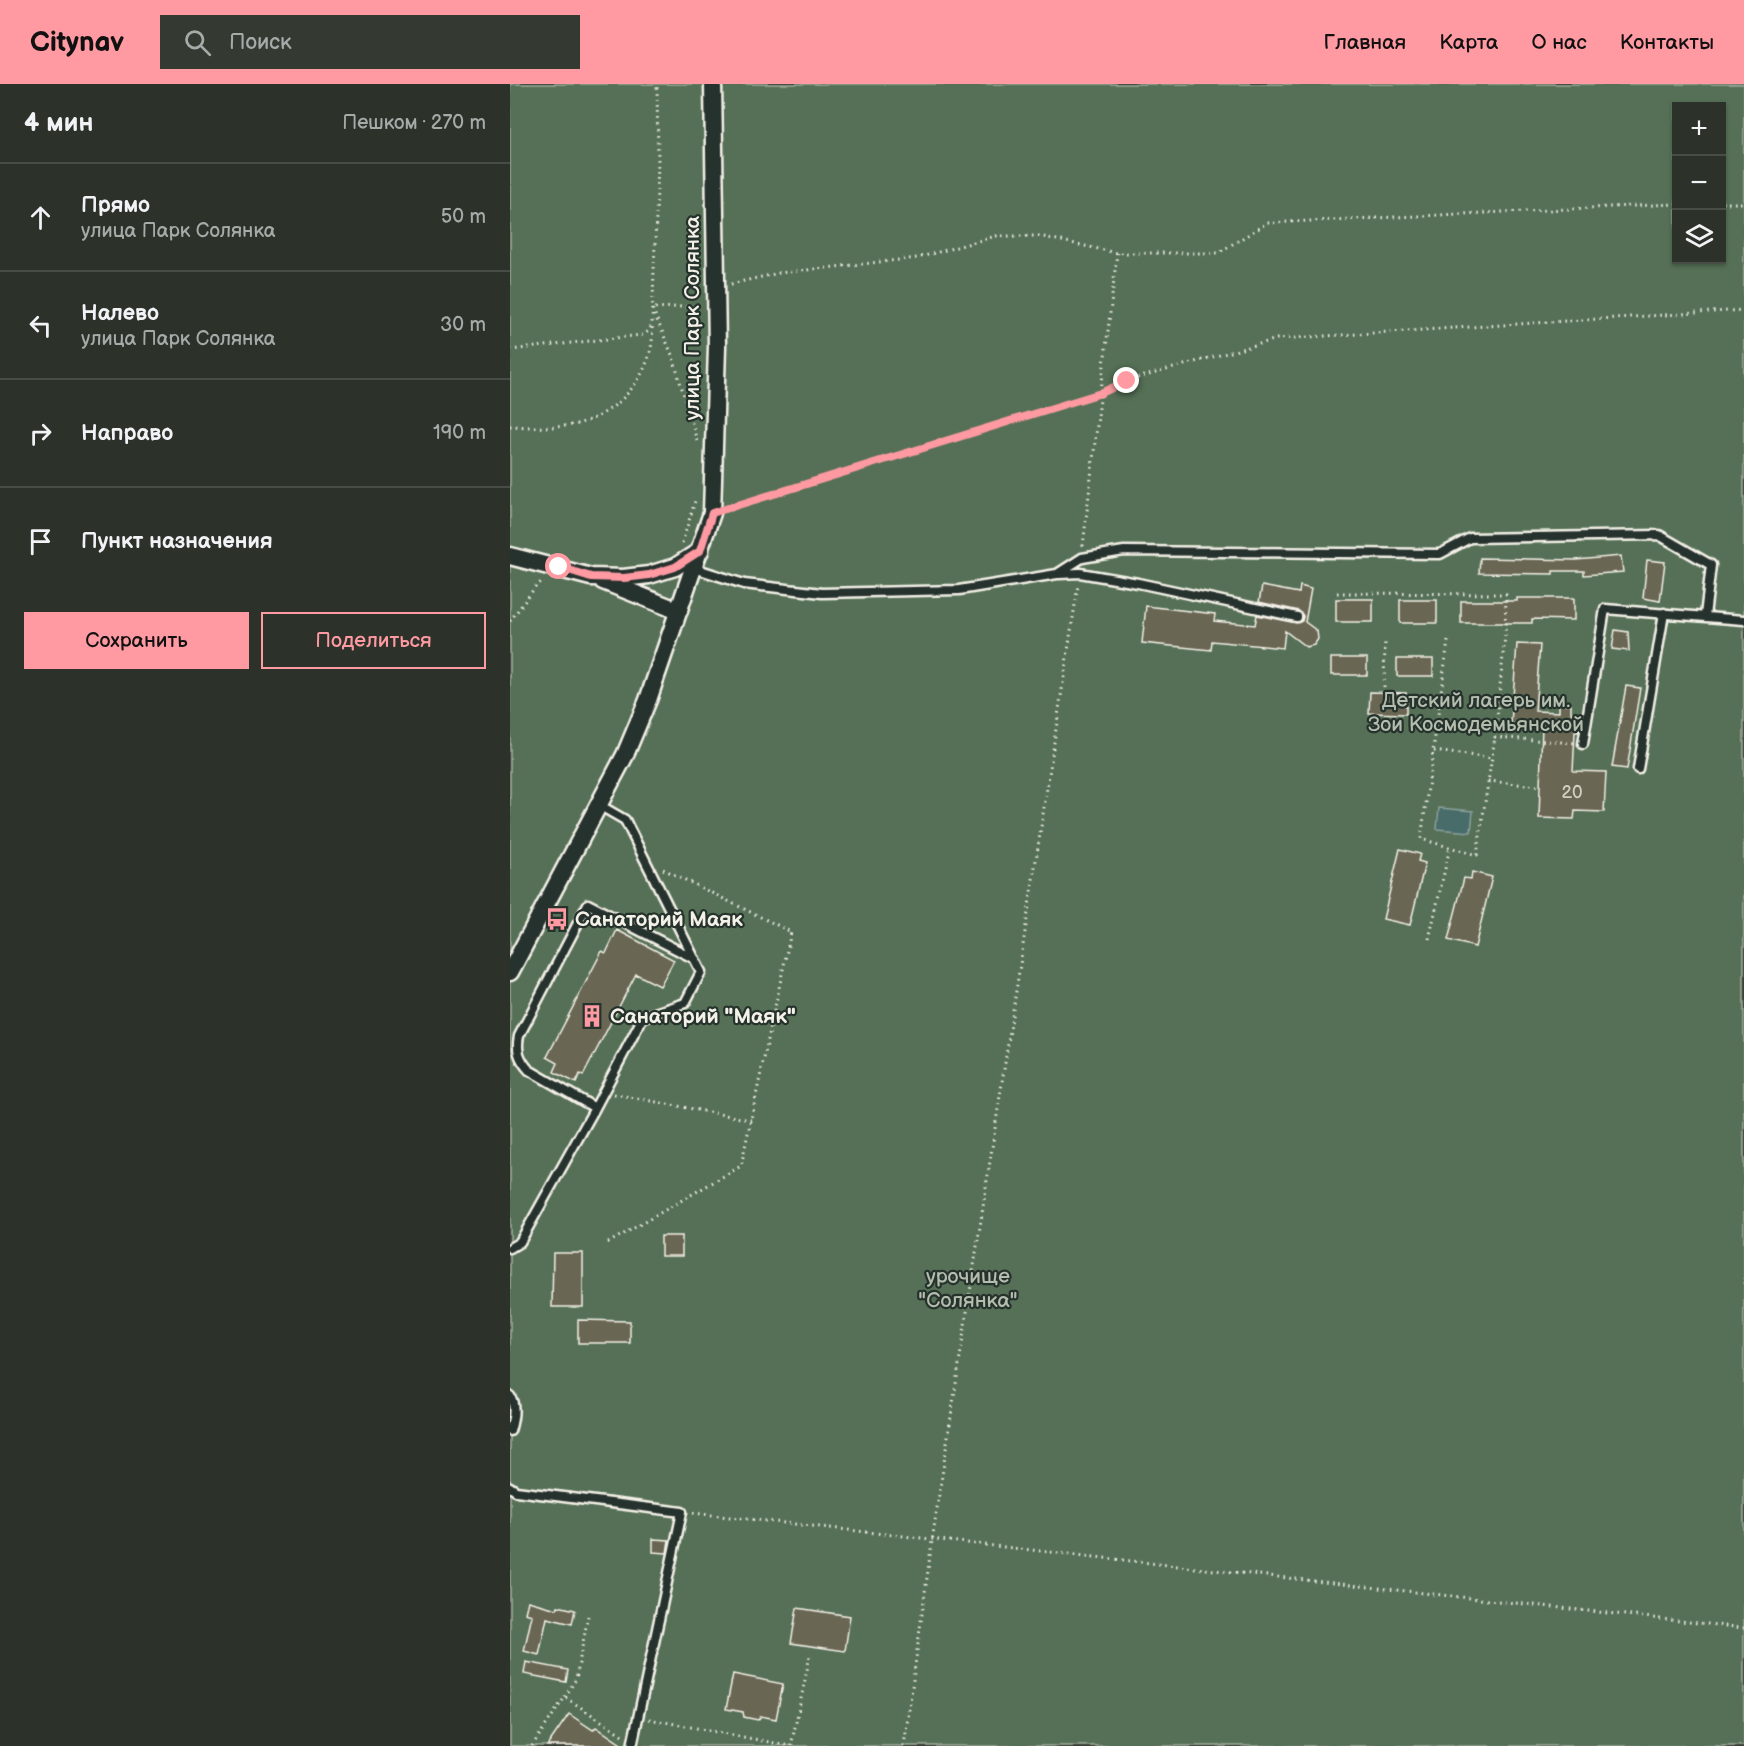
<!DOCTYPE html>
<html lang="ru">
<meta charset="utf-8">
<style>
:root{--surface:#2c322a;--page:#343a32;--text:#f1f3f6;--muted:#a6aaa8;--line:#484d47;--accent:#ff9aa2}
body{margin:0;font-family:"Balsamiq Sans",sans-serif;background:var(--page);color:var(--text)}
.controls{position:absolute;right:18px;top:18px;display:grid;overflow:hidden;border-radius:0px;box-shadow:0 2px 4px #0004}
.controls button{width:54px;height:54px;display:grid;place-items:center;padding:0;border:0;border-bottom:2px solid var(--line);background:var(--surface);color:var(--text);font:30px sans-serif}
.stop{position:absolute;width:18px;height:18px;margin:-14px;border:4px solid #ff9aa2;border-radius:50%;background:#fff}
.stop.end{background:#ff9aa2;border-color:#fff;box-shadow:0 2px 6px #0008}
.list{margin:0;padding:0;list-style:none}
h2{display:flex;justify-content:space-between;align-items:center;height:78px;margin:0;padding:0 24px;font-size:26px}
h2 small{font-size:20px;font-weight:400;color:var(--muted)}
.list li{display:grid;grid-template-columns:39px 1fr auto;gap:18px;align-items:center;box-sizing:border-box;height:108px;padding:0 24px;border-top:2px solid var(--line)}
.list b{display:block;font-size:22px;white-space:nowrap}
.list p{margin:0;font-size:20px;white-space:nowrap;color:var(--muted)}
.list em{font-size:20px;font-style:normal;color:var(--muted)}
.actions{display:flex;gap:12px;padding:18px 24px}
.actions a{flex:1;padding:14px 0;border:2px solid var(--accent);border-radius:0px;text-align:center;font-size:21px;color:var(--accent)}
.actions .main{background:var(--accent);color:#111}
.icon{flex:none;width:33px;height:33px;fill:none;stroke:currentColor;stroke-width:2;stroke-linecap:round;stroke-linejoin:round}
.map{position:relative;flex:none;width:1234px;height:1662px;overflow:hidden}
header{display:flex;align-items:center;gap:36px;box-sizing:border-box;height:84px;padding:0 30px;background:var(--accent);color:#111}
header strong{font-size:28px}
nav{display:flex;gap:33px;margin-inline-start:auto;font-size:21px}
.search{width:420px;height:54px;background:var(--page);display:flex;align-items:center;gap:15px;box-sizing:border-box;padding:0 21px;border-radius:0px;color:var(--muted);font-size:22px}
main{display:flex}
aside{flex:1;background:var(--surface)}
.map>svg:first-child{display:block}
</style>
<header>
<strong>Citynav</strong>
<div class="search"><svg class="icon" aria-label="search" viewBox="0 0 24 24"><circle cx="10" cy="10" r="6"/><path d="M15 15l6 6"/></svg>Поиск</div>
<nav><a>Главная</a><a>Карта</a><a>О нас</a><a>Контакты</a></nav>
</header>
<main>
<aside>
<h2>4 мин<small>Пешком · 270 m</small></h2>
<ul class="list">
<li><svg class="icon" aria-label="ahead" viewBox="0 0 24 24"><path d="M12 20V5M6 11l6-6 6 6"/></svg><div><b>Прямо</b><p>улица Парк Солянка</p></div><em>50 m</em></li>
<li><svg class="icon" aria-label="left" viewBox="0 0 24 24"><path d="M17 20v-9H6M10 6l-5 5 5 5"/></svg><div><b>Налево</b><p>улица Парк Солянка</p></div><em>30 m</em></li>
<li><svg class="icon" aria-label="right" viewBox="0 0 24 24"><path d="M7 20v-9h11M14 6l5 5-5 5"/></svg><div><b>Направо</b></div><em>190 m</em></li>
<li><svg class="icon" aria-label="arrive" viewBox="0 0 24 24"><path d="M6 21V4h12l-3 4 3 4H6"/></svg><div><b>Пункт назначения</b></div></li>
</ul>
<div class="actions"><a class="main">Сохранить</a><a>Поделиться</a></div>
</aside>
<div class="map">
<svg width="1234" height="1662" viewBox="0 0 1234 1662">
<rect width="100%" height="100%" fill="#3a4238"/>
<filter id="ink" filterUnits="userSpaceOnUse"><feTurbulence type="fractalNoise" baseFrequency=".0167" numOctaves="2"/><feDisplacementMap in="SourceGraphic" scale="12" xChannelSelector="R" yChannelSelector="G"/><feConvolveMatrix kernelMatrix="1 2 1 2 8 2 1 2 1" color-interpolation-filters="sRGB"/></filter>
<g filter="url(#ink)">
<path fill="#557057" stroke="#a4b0a0" stroke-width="1.5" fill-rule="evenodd" d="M0,0h1234v1662h-1234zM1166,22h46v154h-46z"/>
<path fill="#476c6a" stroke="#8ca19c" stroke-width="1.5" d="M929,724l34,3 -2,21 -34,-3z"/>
<path fill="#696652" stroke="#f4f1e8" stroke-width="1.5" d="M1111,472l2,16 -39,3v-4h-31v3l-74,-1 1,-15 96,2z
M1137,476l18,2 -5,39 -17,-3z
M752,502l37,7 1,-7 11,3 -6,33 12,9 1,8 -4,6 -8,2 -21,-16 -2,17 -71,-7 -1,9 -69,-7 4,-37 69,8 -1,7 41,4 2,-10 39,8 6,-2 1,-5 -4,-5 -40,-9z
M1007,514h57v22l-42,-1v4h-71v-22h56z
M826,515h37v23h-37z
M890,516h37v23h-37z
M1105,546l13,2 1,19 -17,-2z
M1007,560l23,1 -5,66 24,1v-8h12v9h7v19h-3l-2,39 33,1 -2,40 -29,-1 -1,8 -35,-1 3,-92 -31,-2z
M821,574h36v17h-36z
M887,575h36v17h-36z
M1116,602l14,2 -13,81 -15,-2z
M860,608l36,1v21l-37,-1z
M890,765l20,5 -2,7 7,2 -15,62 -27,-6z
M962,788l20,5 -17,70 -27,-7 16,-62 7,1z
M107,846l57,30 -14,26 -24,-12 -53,102 -3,-2 -4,9 -22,-11 4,-9 -11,-6 55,-106 4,2z
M151,1152h21v20h-21z
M43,1169h30v54h-31z
M68,1236l52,1v22h-52z
M143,1455l16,1 -2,13 -14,-1z
M18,1517l29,8 1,-3 17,4 -3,14 -25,-6 -8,37 -15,-4 8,-36 -7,-2z
M287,1524l53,8 -5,35 -54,-8z
M16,1578l42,8 -2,12 -42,-8z
M223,1590l50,10 -7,35 -15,-3 -3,4 -14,-3 -1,-5 -17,-3z
M59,1630l24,16 3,-3 28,19h-77z"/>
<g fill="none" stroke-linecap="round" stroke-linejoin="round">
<g stroke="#f4f1e8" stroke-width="13">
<path id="lane" d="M184,484l50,16 78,9 137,-3 98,-16 25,-16 42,-7 316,3 30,-16 189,-3 52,30 -6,51
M549,490l21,-1 58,10 159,34
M1073,660l22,-135 139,11
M1128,685l26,-156
M89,721l26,15 76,152 -16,31 -42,14 -48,91 -66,-38c-10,-11 -13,-20 -10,-34l69,-132 107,55
M0,1164l10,-6 75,-134
M0,1312c6,9 3,25 0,35
M0,1403l6,4 166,21 -50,234"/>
</g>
<g stroke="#f4f1e8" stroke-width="21">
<path id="street" d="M0,472l81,21 32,1 26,-3 26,-8 25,-16
M93,497l76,30
M0,888l115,-217 23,-55 64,-187 5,-166 -4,-263"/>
</g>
<path stroke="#f4f1e8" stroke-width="3" stroke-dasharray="1.5 4.5" stroke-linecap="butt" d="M1212,119h22
M221,200l48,-11 138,-15 79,-22h43l78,17h101l49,-30 409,-19
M0,266l132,-15 7,-4 3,-7 6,-161 -1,-79
M0,342c21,1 50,3 70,-3 42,-11 77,-55 72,-98
M187,357l-24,-84 -21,-49 51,-2
M216,425l375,-116 26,-12 150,-42 467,-29
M172,459l14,-45
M573,462l34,-293
M827,509l169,1 -1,42 -10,101 79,6
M0,537l26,-35 8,-6
M938,557l-27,198 56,16 18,-118
M874,603l1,-47
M924,667l58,7
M978,697l49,5
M919,855l21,-92
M104,1010l137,26
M98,1159l133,-77 50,-234 -128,-63
M183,1429l1051,115
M55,1613l11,-18 12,-63
M139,1635l141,27
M22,1662l33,-49 59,39
M281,1662l19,-90
M394,1662l28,-205 146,-956"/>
<use href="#lane" stroke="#26332d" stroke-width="8"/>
<use href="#street" stroke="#26332d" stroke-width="16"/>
</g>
</g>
<g fill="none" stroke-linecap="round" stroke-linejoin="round" filter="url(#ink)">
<path stroke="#ff9aa2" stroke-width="8" d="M49,483l32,10 33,1 25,-3 26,-8 25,-16 12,-38 389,-120 26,-12"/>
</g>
<defs>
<g id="bus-bare" transform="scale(1.8)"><path d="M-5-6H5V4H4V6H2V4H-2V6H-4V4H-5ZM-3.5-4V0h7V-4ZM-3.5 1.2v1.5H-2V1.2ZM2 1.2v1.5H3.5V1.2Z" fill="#ff9aa2" stroke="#26332d" stroke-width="2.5" paint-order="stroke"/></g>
<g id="building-bare" transform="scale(1.8)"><path d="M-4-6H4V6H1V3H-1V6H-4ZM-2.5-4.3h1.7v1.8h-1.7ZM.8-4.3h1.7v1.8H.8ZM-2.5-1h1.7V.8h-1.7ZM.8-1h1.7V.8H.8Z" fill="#ff9aa2" stroke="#26332d" stroke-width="2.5" paint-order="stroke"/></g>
</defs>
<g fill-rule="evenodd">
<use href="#bus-bare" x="47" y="835"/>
<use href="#building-bare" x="82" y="932"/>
</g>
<g text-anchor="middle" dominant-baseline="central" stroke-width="4.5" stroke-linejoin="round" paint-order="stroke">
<g font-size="18" fill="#d1cec2">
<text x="1062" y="708">20</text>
</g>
<g font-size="21" fill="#f4f1e8" stroke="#26332d">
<text transform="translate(182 234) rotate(-90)">улица Парк Солянка</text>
</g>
<g font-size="21" fill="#b4bdae" stroke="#26332d">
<text x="966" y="616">Детский лагерь им.<tspan x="966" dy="24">Зои Космодемьянской</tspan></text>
<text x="458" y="1192">урочище<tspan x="458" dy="24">"Солянка"</tspan></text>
</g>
<g font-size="21" font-weight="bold" fill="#f4f1e8" stroke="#26332d" text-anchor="start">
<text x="65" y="835">Санаторий Маяк</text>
<text x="100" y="932">Санаторий "Маяк"</text>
</g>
</g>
</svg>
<div class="controls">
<button>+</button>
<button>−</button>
<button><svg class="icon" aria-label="layers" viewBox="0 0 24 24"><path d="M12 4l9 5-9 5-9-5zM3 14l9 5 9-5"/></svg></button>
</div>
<div class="stop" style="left:49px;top:483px"></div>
<div class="stop end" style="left:617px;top:297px"></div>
</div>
</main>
